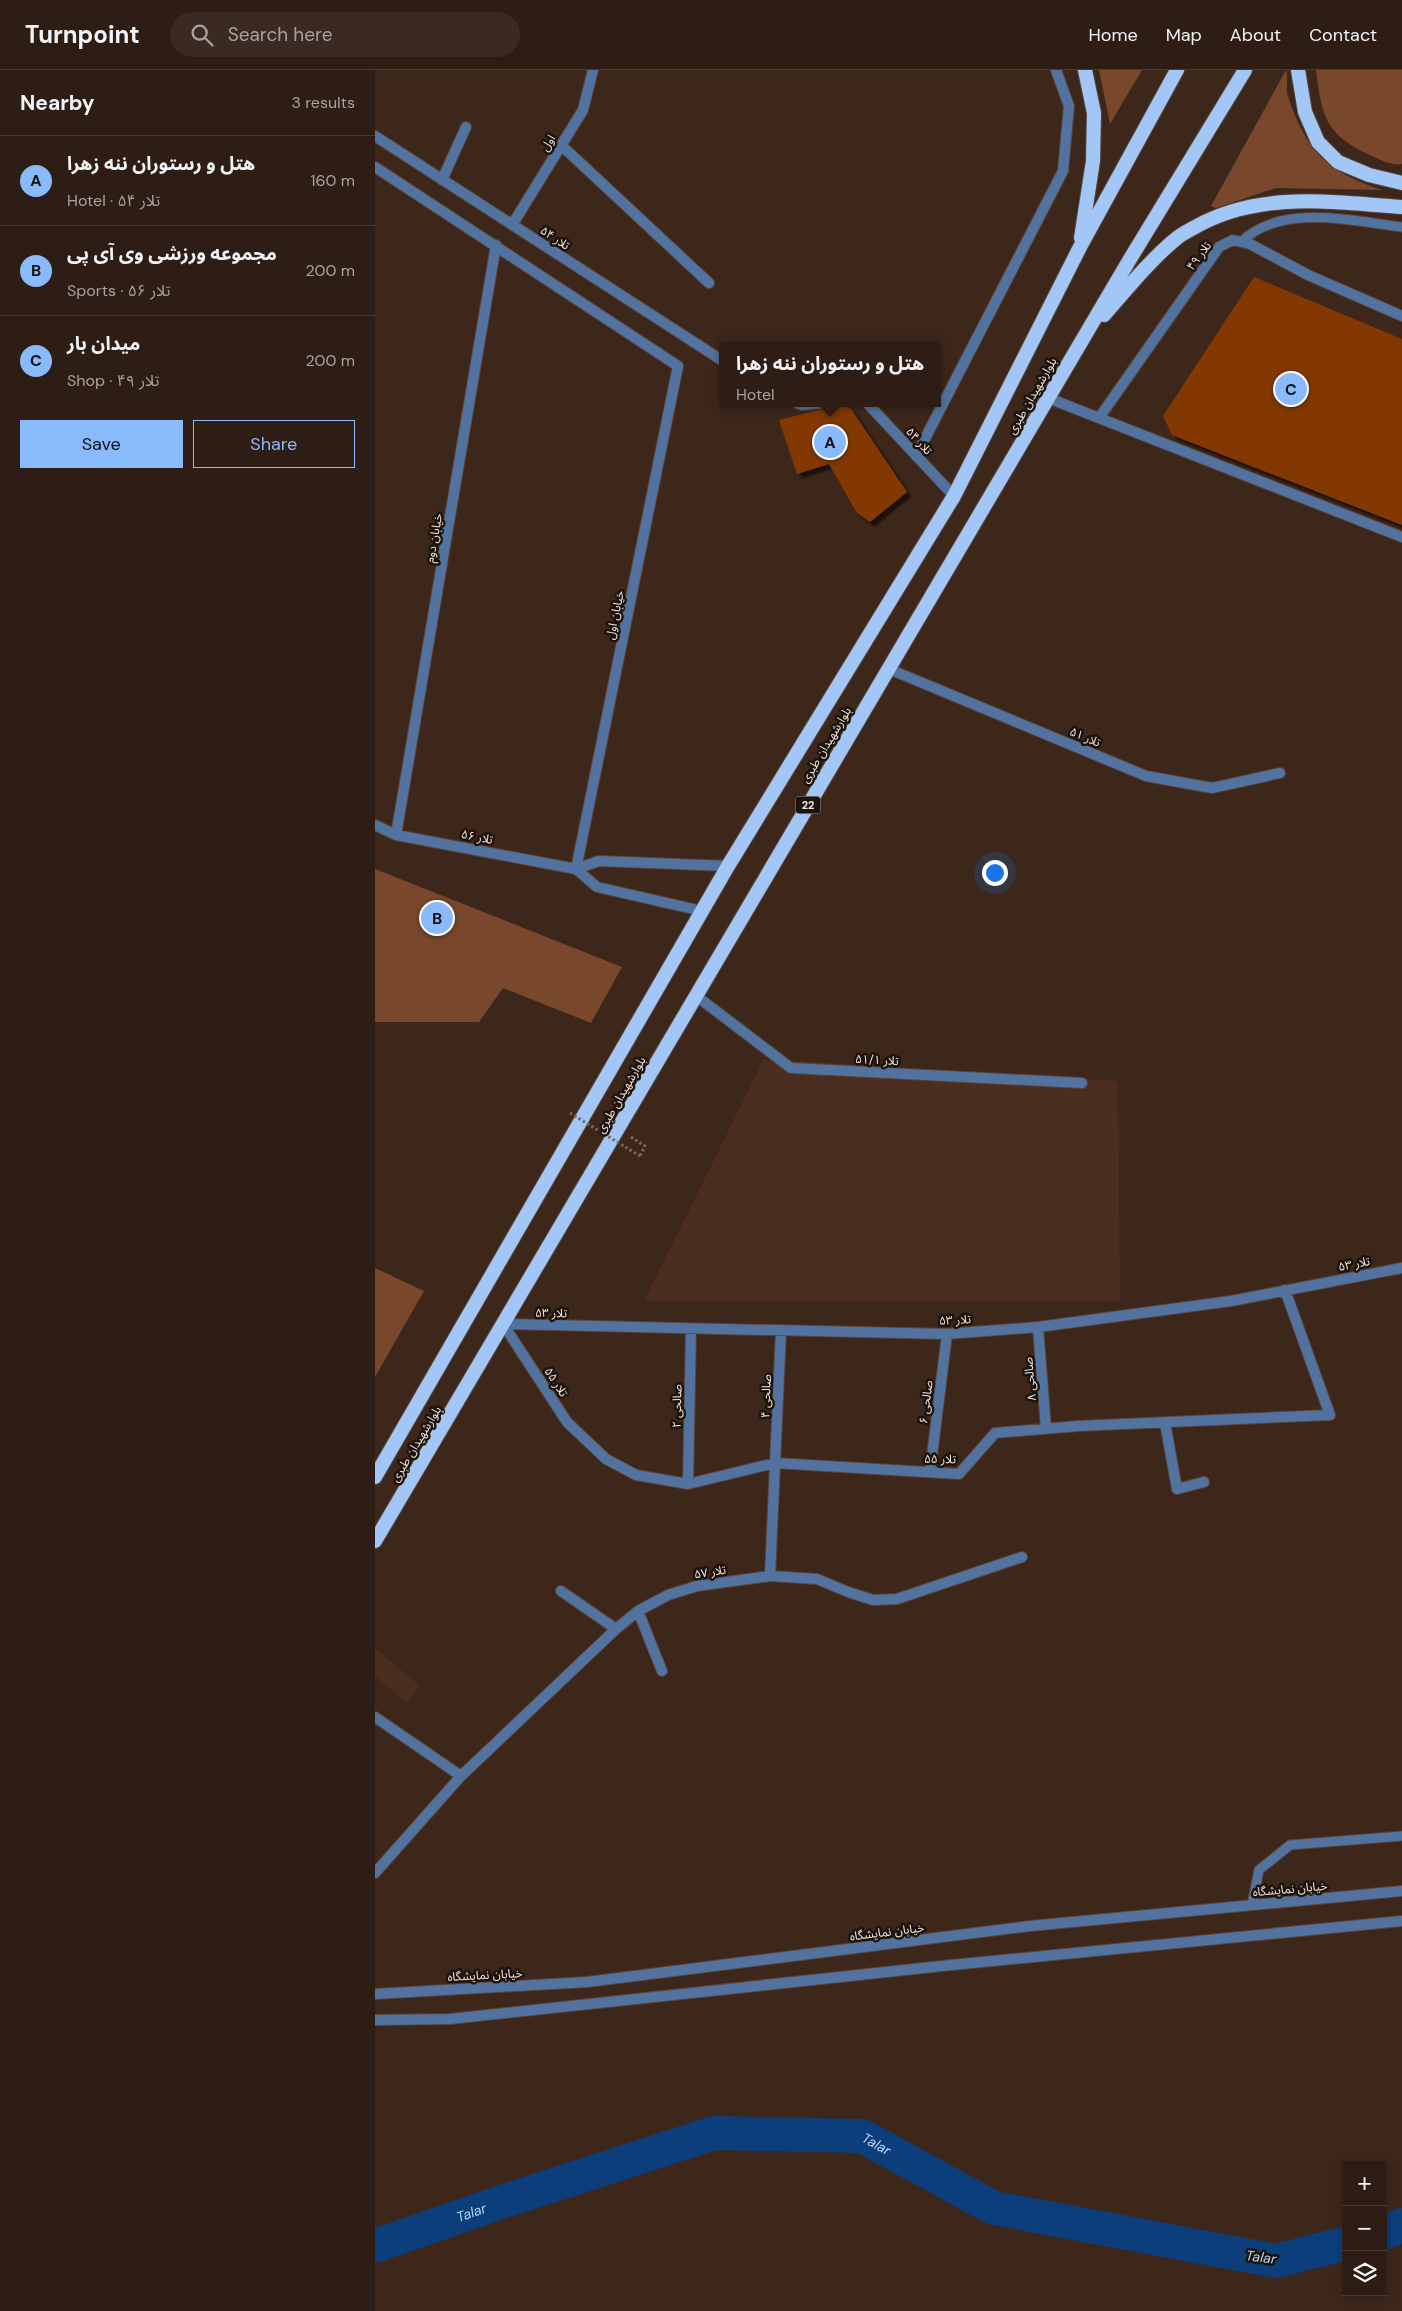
<!DOCTYPE html>
<meta charset="utf-8">
<style>
:root{--surface:#2e1d14;--page:#3a2a22;--text:#f1f3f6;--muted:#a7a2a0;--line:#493b34;--accent:#89bafc}
body{margin:0;font-family:"DM Sans","Noto Sans Arabic",sans-serif;background:var(--page);color:var(--text)}
.controls{position:absolute;right:15px;bottom:15px;display:grid;overflow:hidden;border-radius:0px;box-shadow:0 2px 8px #0003}
.controls button{width:45px;height:45px;display:grid;place-items:center;padding:0;border:0;border-bottom:1px solid var(--line);background:var(--surface);color:var(--text);font:25px sans-serif}
.you{position:absolute;left:619px;top:802px;width:18px;height:18px;margin:-12px;border:4px solid #fff;border-radius:50%;background:#1a73e8;box-shadow:0 0 0 8px #1a73e833}
.badge{display:grid;place-items:center;width:32px;height:32px;border-radius:50%;background:var(--accent);color:#111;font-size:16px;font-weight:700}
.pin{position:absolute;translate:-50% -50%;border:2px solid #fff;box-shadow:0 1px 5px #0006}
.popup{position:absolute;left:344px;top:272px;width:222px;height:65px;box-sizing:border-box;display:grid;place-content:center;border-radius:0px;background:var(--surface);filter:drop-shadow(0 1px 4px #0005);font-size:16px;white-space:nowrap;color:var(--muted)}
.popup b{font-size:19px;color:var(--text)}
.popup::after{content:'';position:absolute;left:50%;top:100%;margin-left:-10px;border:10px solid transparent;border-top-color:var(--surface)}
.list{margin:0;padding:0;list-style:none}
h2{display:flex;justify-content:space-between;align-items:center;height:65px;margin:0;padding:0 20px;font-size:21px}
h2 small{font-size:16px;font-weight:400;color:var(--muted)}
.list li{display:grid;grid-template-columns:32px 1fr auto;gap:15px;align-items:center;box-sizing:border-box;height:90px;padding:0 20px;border-top:1px solid var(--line)}
.list b{display:block;font-size:19px;white-space:nowrap}
.list p{margin:0;font-size:16px;white-space:nowrap;color:var(--muted)}
.list em{font-size:16px;font-style:normal;color:var(--muted)}
.actions{display:flex;gap:10px;padding:15px 20px}
.actions a{flex:1;padding:11px 0;border:1px solid var(--accent);border-radius:0px;text-align:center;font-size:18px;color:var(--accent)}
.actions .main{background:var(--accent);color:#111}
.icon{flex:none;width:28px;height:28px;fill:none;stroke:currentColor;stroke-width:2;stroke-linecap:round;stroke-linejoin:round}
.map{position:relative;flex:none;width:1027px;height:2241px;overflow:hidden}
header{display:flex;align-items:center;gap:30px;box-sizing:border-box;height:70px;padding:0 25px;background:var(--surface);border-bottom:1px solid var(--line)}
header strong{font-size:24px}
nav{display:flex;gap:28px;margin-inline-start:auto;font-size:18px}
.search{width:350px;height:45px;background:var(--page);display:flex;align-items:center;gap:12px;box-sizing:border-box;padding:0 18px;border-radius:28px;color:var(--muted);font-size:19px}
main{display:flex}
aside{flex:1;background:var(--surface)}
.map>svg:first-child{display:block}
</style>
<header>
<strong>Turnpoint</strong>
<div class="search"><svg class="icon" aria-label="search" viewBox="0 0 24 24"><circle cx="10" cy="10" r="6"/><path d="M15 15l6 6"/></svg>Search here</div>
<nav><a>Home</a><a>Map</a><a>About</a><a>Contact</a></nav>
</header>
<main>
<aside>
<h2>Nearby<small>3 results</small></h2>
<ul class="list">
<li><span class="badge">A</span><div><b>هتل و رستوران ننه زهرا</b><p>Hotel · تلار ۵۴</p></div><em>160 m</em></li>
<li><span class="badge">B</span><div><b>مجموعه ورزشی وی آی پی</b><p>Sports · تلار ۵۶</p></div><em>200 m</em></li>
<li><span class="badge">C</span><div><b>میدان بار</b><p>Shop · تلار ۴۹</p></div><em>200 m</em></li>
</ul>
<div class="actions"><a class="main">Save</a><a>Share</a></div>
</aside>
<div class="map">
<svg width="1027" height="2241" viewBox="0 0 1027 2241">
<defs>
<filter id="shadow"><feDropShadow dx="4.5" dy="4.5" stdDeviation="1" flood-color="#0009"/></filter>
</defs>
<rect width="100%" height="100%" fill="#3d271b"/>
<path fill="#4b2e1f" d="M389,989l354,22 2,221 -476,-1z
M0,1578l45,38 -13,17 -32,-27z"/>
<path fill="#78472c" d="M724,0h43l-32,54z
M911,0c3,6 -1,18 2,26 18,55 39,76 94,94l-106,-2 -60,20 -5,-2z
M941,0h86v94c-10,2 -21,-4 -30,-8 -46,-21 -50,-38 -56,-86z
M0,799l247,98 -31,56 -88,-35 -24,34h-104z
M0,1198l49,23 -49,86z"/>
<g fill="none" stroke-linecap="round" stroke-linejoin="round">
<g stroke="#0b3e7b" stroke-width="34">
<path d="M1008,2163l19,-8"/>
<path id="s1" d="M0,2176l129,-45 210,-68 148,3 132,72 282,53 70,-18"/>
</g>
</g>
<path fill="#823900" filter="url(#shadow)" d="M879,207l148,62v186l-230,-90 -9,-19z
M464,335l12,4 56,83 -37,30 -13,-9 -28,-49 -32,10 -18,-54z"/>
<g fill="none" stroke-linecap="round" stroke-linejoin="round">
<g stroke="#5a453a" stroke-width="11">
<path id="service" d="M866,172c40,-39 110,-21 161,-15
M877,1835l7,-35 31,-25 112,-9"/>
</g>
<g stroke="#5a453a" stroke-width="12">
<path id="minor" d="M0,66l348,225
M186,75l148,138
M0,97l303,199 -102,503
M67,110l24,-53
M137,155l71,-115 10,-40
M673,328l354,139
M422,333l5,2 19,-2
M492,333l87,93
M724,348l120,-171 14,-7 17,4 58,31 94,41
M541,386l147,-285 6,-65 -13,-36
M514,599l257,107 66,12 68,-15
M0,755l21,10 180,34 23,-8 129,5
M21,765l100,-590
M201,799l21,18 105,24
M320,925l96,73 291,15
M128,1254l64,98 39,37 30,16 52,9 87,-21 184,11 36,-41 83,-7 252,-11 -45,-125
M128,1254l444,10 91,-7 193,-26 171,-33
M663,1257l8,102
M790,1353l12,66 27,-7
M555,1402l17,-138
M313,1414l3,-155
M395,1506l11,-246
M186,1521l55,38
M263,1541l24,60
M0,1647l86,59
M0,1803l86,-97 155,-147 22,-18 30,-16 29,-9 73,-10 47,3 31,13 25,8 24,-1 125,-42
M0,1924l212,-12 443,-56 372,-35
M0,1950l75,-1 501,-54 451,-44"/>
</g>
<g stroke="#5a453a" stroke-width="16">
<path id="trunk" d="M923,0l7,42 13,30 20,20 31,13 33,8
M706,168l12,-77 1,-48 -9,-43
M729,245c23,-26 46,-55 73,-77 6,-5 13,-8 20,-12 63,-35 136,-24 205,-19
M0,1407l353,-611 226,-370 126,-249 97,-177
M0,1471l755,-1282 115,-189"/>
</g>
<path stroke="#7b675c" stroke-width="3" stroke-dasharray="2.5 2.5" stroke-linecap="butt" d="M256,1067l14,9 -5,10"/>
<use href="#service" stroke="#52739f" stroke-width="9"/>
<use href="#minor" stroke="#52739f" stroke-width="10"/>
<use href="#trunk" stroke="#a2c6f6" stroke-width="14"/>
<path stroke="#7b675c" stroke-width="3" stroke-dasharray="2.5 2.5" stroke-linecap="butt" d="M195,1043l70,43"/>
</g>
<g text-anchor="middle" dominant-baseline="central" stroke-width="5" stroke-linejoin="round" paint-order="stroke">
<rect fill="#1d130d" stroke="#b3a59e" stroke-width="1" x="420.5" y="726.5" width="25" height="17" rx="4"/>
<g font-size="11" font-weight="bold" fill="#f3e4dc">
<text x="433" y="735">22</text>
</g>
<g font-size="12" fill="#f3e4dc" stroke="#1d130d">
<text transform="translate(173 73) rotate(-58)">اول</text>
<text transform="translate(180 168) rotate(33)">تلار ۵۴</text>
<text transform="translate(824 186) rotate(-53)">تلار ۴۹</text>
<text transform="translate(657 326) rotate(-60)">بلوارشهیدان طبری</text>
<text transform="translate(544 371) rotate(47)">تلار ۵۴</text>
<text transform="translate(59 468) rotate(-80)">خیابان دوم</text>
<text transform="translate(240 545) rotate(-78)">خیابان اول</text>
<text transform="translate(710 667) rotate(23)">تلار ۵۱</text>
<text transform="translate(451 675) rotate(-59)">بلوارشهیدان طبری</text>
<text transform="translate(102 767) rotate(11)">تلار ۵۶</text>
<text transform="translate(502 990) rotate(3)">تلار ۵۱/۱</text>
<text transform="translate(246 1025) rotate(-60)">بلوارشهیدان طبری</text>
<text transform="translate(979 1194) rotate(-11)">تلار ۵۳</text>
<text transform="translate(176 1243) rotate(1)">تلار ۵۳</text>
<text transform="translate(580 1250) rotate(-3)">تلار ۵۳</text>
<text transform="translate(655 1309) rotate(-95)">صالحی ۸</text>
<text transform="translate(181 1312) rotate(57)">تلار ۵۵</text>
<text transform="translate(391 1326) rotate(-88)">صالحی ۴</text>
<text transform="translate(551 1332) rotate(-83)">صالحی ۶</text>
<text transform="translate(302 1336) rotate(-89)">صالحی ۲</text>
<text transform="translate(41 1374) rotate(-59)">بلوارشهیدان طبری</text>
<text transform="translate(565 1389) rotate(1)">تلار ۵۵</text>
<text transform="translate(335 1502) rotate(-9)">تلار ۵۷</text>
<text transform="translate(915 1819) rotate(-5)">خیابان نمایشگاه</text>
<text transform="translate(512 1862) rotate(-7)">خیابان نمایشگاه</text>
<text transform="translate(110 1905) rotate(-3)">خیابان نمایشگاه</text>
</g>
<g font-size="14" font-style="italic" fill="#bad5f9" stroke="#1d130d">
<text stroke="none"><textPath href="#s1" startOffset="522">Talar</textPath></text>
<text stroke="none"><textPath href="#s1" startOffset="102">Talar</textPath></text>
<text transform="translate(886 2187) rotate(7)">Talar</text>
</g>
</g>
</svg>
<div class="controls">
<button>+</button>
<button>−</button>
<button><svg class="icon" aria-label="layers" viewBox="0 0 24 24"><path d="M12 4l9 5-9 5-9-5zM3 14l9 5 9-5"/></svg></button>
</div>
<div class="you"></div>
<div class="pin badge" style="left:455px;top:372px">A</div>
<div class="popup"><b>هتل و رستوران ننه زهرا</b>Hotel</div>
<div class="pin badge" style="left:62px;top:848px">B</div>
<div class="pin badge" style="left:916px;top:319px">C</div>
</div>
</main>
